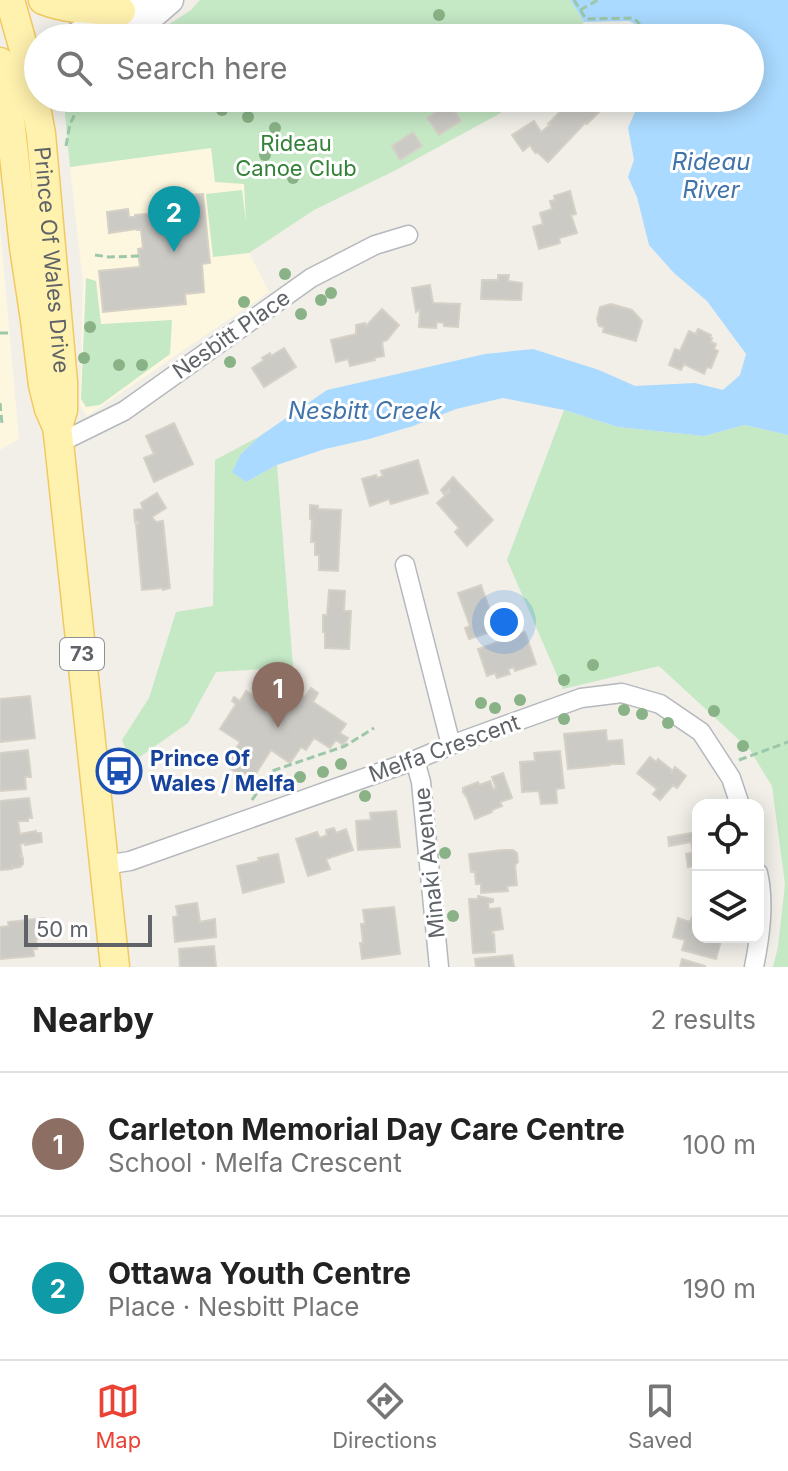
<!DOCTYPE html>
<meta charset="utf-8">
<style>
:root{--surface:#fff;--page:#f6f6f6;--text:#222;--muted:#767676;--line:#e0e0e0;--accent:#ea4335}
body{margin:0;font-family:Inter,sans-serif;background:var(--page);color:var(--text)}
.controls{position:absolute;right:24px;bottom:24px;display:grid;overflow:hidden;border-radius:16px;box-shadow:0 4px 20px #0003}
.controls button{width:72px;height:72px;display:grid;place-items:center;padding:0;border:0;border-bottom:2px solid var(--line);background:var(--surface);color:var(--text);font:40px sans-serif}
.scale{position:absolute;left:24px;bottom:20px;width:128px;box-sizing:border-box;padding-left:8px;border:4px solid #5f6368;border-top:0;font-size:22px;line-height:28px;white-space:nowrap;color:#5f6368;-webkit-text-stroke:6px #fff;paint-order:stroke}
.you{position:absolute;left:504px;top:622px;width:28px;height:28px;margin:-20px;border:6px solid #fff;border-radius:50%;background:#1a73e8;box-shadow:0 0 0 12px #1a73e833}
.badge{display:grid;place-items:center;width:52px;height:52px;border-radius:50%;background:var(--accent);color:#fff;font-size:26px;font-weight:700}
.pin{position:absolute;translate:-50% -66px;filter:drop-shadow(0 2px 4px #0008)}
.pin::after{content:'';position:absolute;top:42px;width:28px;height:24px;background:inherit;clip-path:polygon(0 0,100% 0,50% 100%)}
.list{margin:0;padding:0;list-style:none}
h2{display:flex;justify-content:space-between;align-items:center;height:104px;margin:0;padding:0 32px;font-size:34px}
h2 small{font-size:26px;font-weight:400;color:var(--muted)}
.list li{display:grid;grid-template-columns:52px 1fr auto;gap:24px;align-items:center;box-sizing:border-box;height:144px;padding:0 32px;border-top:2px solid var(--line)}
.list b{display:block;font-size:30px;white-space:nowrap}
.list p{margin:0;font-size:26px;white-space:nowrap;color:var(--muted)}
.list em{font-size:26px;font-style:normal;color:var(--muted)}
.icon{flex:none;width:44px;height:44px;fill:none;stroke:currentColor;stroke-width:2;stroke-linecap:round;stroke-linejoin:round}
.map{position:relative;flex:none;width:788px;height:967px;overflow:hidden}
.search{position:absolute;background:var(--surface);box-shadow:0 4px 20px #0003;left:24px;right:24px;top:24px;height:88px;display:flex;align-items:center;gap:20px;box-sizing:border-box;padding:0 28px;border-radius:44px;color:var(--muted);font-size:30px}
.sheet{height:392px;background:var(--surface)}
nav{display:flex;justify-content:space-around;align-items:center;box-sizing:border-box;height:112px;border-top:2px solid var(--line);background:var(--surface);font-size:22px;color:var(--muted)}
nav a{display:grid;justify-items:center;gap:4px}
nav .on{color:var(--accent)}
.map>svg:first-child{display:block}
</style>
<div class="map">
<svg width="788" height="967" viewBox="0 0 788 967">
<rect width="100%" height="100%" fill="#f1efe8"/>
<path fill="#fef7e0" d="M211,148l33,36 5,69 20,39 -182,124 -7,-11 3,-123 -13,-115z
M0,227l19,212 -19,11z"/>
<path fill="#c5e8c5" d="M200,0h370l14,22 -14,16h-422l43,-28z
M66,98h448l-15,16 -103,56 -82,40 -65,43 -36,4 -7,-63 36,-4 4,32 -2,-38 -29,-2 -4,-34 -141,19 -6,-64z
M86,278l10,3 5,43 71,-4 -2,34 -70,51 -14,2 -5,-8z
M564,410l54,17 86,9 41,-11 43,10v532h-15l5,-20 7,-63 -13,-98 -22,-36 -91,-84 -96,23 -56,-129z
M260,436l-19,18 5,28 31,-17 16,202 -77,5 -28,51 -57,40 -9,-23 27,-42 27,-86 37,-6 2,-146z"/>
<path fill="#aadaff" d="M570,0h218v435l-43,-10 -41,11 -86,-9 -54,-17 -61,-12 -47,11 -43,17 -44,13 -44,10 -48,16 -31,17 -14,-10 9,-18 19,-18 67,-46 158,-36 48,-5 66,21 36,16 60,-3 28,7 17,-15 6,-21 -39,-53 -33,-28 -25,-28 -12,-48 -9,-20 6,-17 -6,-32 13,-30h109v-60h-101l-14,-14 -6,-3 -45,1z"/>
<path fill="#cccac5" stroke="#d6d1c6" stroke-width="2" d="M573,98h10l16,14 -12,12 -2,-1 -37,39 -10,-9h-3l-5,-8 -7,6 -11,-16 22,-14 7,11 9,-7 -2,-1z
M450,103l11,18 -22,14 -12,-17z
M413,132l9,14 -22,14 -8,-14z
M570,191l6,23 -5,1 6,18 -18,5 1,5 -21,6 -6,-22 10,-3 -3,-11 12,-4 -2,-8 5,-1 -1,-4z
M203,194l7,69 -8,1 2,28 -19,2 1,10 -83,8 -4,-41 41,-4 -2,-18 5,-1 -2,-18h-4l-1,-1 -27,4 -2,-21 21,-3 1,8h6v-2l34,-3 -1,-7h10l-1,-9z
M498,275h11l-1,6 14,2 -1,17 -40,-1 1,-19h16z
M430,285l3,18 27,1 -2,23 -14,-1v-3l-7,-1 -1,6 -17,-1 1,-18 -4,3 -4,-24z
M611,304l21,6 10,11 -6,20 -33,-9 1,-5 -5,-1 -2,-7 3,-12z
M382,309l17,16 -12,15 -5,2 2,14 -10,2 1,2 -25,6 -2,-7 -12,3 -5,-22 25,-6v-9l9,-2 1,3z
M698,329l13,6 -1,2 2,1 -1,4 5,2 -2,5 4,2 -7,17 -4,-1 -3,7 -20,-10 -3,6 -12,-5 6,-16 5,2 9,-20 9,4 -2,-2z
M284,348l12,19 -32,20 -12,-19 12,-8 -2,-2 8,-5 1,3z
M174,423l19,41 -39,18 -10,-24 10,-4 -8,-18z
M418,460l10,33 -37,11 -2,-5 -19,7 -8,-27 14,-4 1,3 6,-2 -2,-5z
M453,477l40,43 -26,26 -12,-14 4,-4 -22,-25 13,-12 -1,-2 -5,5 -3,-4z
M157,493l9,15 -14,9 4,5 7,-1 7,67 -7,2v-2l-21,2 -6,-66h3l-1,-3 -3,1 -1,-12 9,-1 -2,-6z
M310,505l8,1v3l23,1 -3,61 -19,-1v-15h-4v-13h-4l1,-23h-2z
M481,585l16,45 -28,9 -4,-11 5,-2 -12,-33z
M329,590l16,1 -1,20h7l-2,38 -24,-1v-16h-2v-17h4z
M525,632l11,32 -21,7 -1,-4 -6,2 2,5 -13,4 -2,-5 -8,3 -9,-27z
M287,685l18,12 6,-9 7,5 -5,9 33,22 -6,9 8,5 -5,7 -7,-5 -6,8 -16,-10 -8,12 -5,-3 -11,16 -19,-13 -16,25 -2,-1 -5,7 -21,-15 4,-7 -1,-1 10,-16 -20,-13 16,-25 -4,-3 2,-4 6,4 6,-10 25,17z
M30,696l5,42 -35,4v-43z
M606,730l1,11 15,-1 2,24h-14v1l-42,4 -4,-35z
M28,750l3,27h-6l1,12 -26,2v-38z
M560,751l4,37 -8,1 1,14 -16,1 -2,-13 -17,1 -2,-30 15,-1 -1,-8z
M650,757l6,5 2,-3 14,11 -1,3 4,-6 11,9 -9,12 -4,-3 -13,15 -7,-6 4,-5 -20,-16z
M503,773l9,25 -12,4 2,4 -10,4v2l-17,7 -8,-21 -4,-6v-4l15,-6 1,3 11,-4 3,8 3,-1 -4,-11z
M29,798l3,20h-4v3h-10l2,13 16,-3v2h5l1,9 -17,3v-2l-5,1 2,12 -3,-1 4,3v6l-3,3 -6,1 -2,-2v3l-12,1v-69z
M396,811l4,36 -42,3 -2,-29 15,-1 -1,-7z
M334,828l2,5 10,-4 7,21 -27,9 4,10 -22,7 -12,-37 21,-7 3,6 7,-3 -1,-5z
M698,832v33l-10,2 -2,-13 7,-2 -2,-10 -22,4 -1,-9z
M502,850h11l4,3 1,9 -3,3 2,20 -10,1 1,5 -27,2v-9h-5l-1,-11 2,-1h-6l-2,-18z
M278,854l6,28 -41,11 -6,-27 22,-5 -1,-3z
M478,896l15,3v3l-5,1 1,6 11,-1 3,21 -11,2v3h2l1,18 -22,1 -4,-54h9z
M197,903l3,19 15,-3 1,18 -41,5 -2,-25 5,-1 -2,-10z
M394,907l6,47 -38,5 -2,-16h3l-2,-19h4l-2,-14z
M698,907v30h24l-6,22 -34,-9 3,-10 -12,-3 5,-19 12,4 2,-5 3,1z
M44,918l2,20 -10,1 1,10h-4l1,7 -34,3v-32l9,-1 -1,-4z
M214,946l2,21h-36l-1,-18z
M512,955l2,12h-38l-1,-8z
M682,959l23,7v1h-25z"/>
<g fill="none" stroke-linecap="round" stroke-linejoin="round">
<g stroke="#b5b8bc" stroke-width="21">
<path id="minor" d="M59,443l65,-32 187,-133 64,-33 33,-10
M405,565l46,180
M415,760l6,22 18,185
M105,865l25,-4 285,-101 36,-15 130,-47 41,-5 38,11 41,28 30,46 9,27
M754,967c6,-30 11,-64 4,-94"/>
</g>
<g stroke="#b6babf" stroke-width="29">
<path id="secondary" d="M73,38l65,-38
M117,38l38,-25 15,-13"/>
</g>
<g stroke="#f2c960" stroke-width="31">
<g id="primary">
<path id="s1" d="M10,0l18,64 13,70 22,248v28l-4,13"/>
<path d="M43,0c25,10 52,9 78,11"/>
<path d="M0,62l8,39 16,146 11,73 8,65 6,24 8,18 2,16 56,524"/>
</g>
</g>
<path stroke="#9cc7a9" stroke-width="3" stroke-dasharray="8 4" stroke-linecap="butt" d="M574,0l12,19 46,-1 5,3 5,7
M580,10l18,-10
M66,146l4,-22 13,-26
M95,255l14,2 30,-1
M0,333h11
M0,403l2,21
M739,760l49,-18
M252,800l20,-29 73,-25 29,-18"/>
<use href="#minor" stroke="#fff" stroke-width="18"/>
<use href="#secondary" stroke="#fff" stroke-width="26"/>
<use href="#primary" stroke="#fff2af" stroke-width="28"/>
</g>
<g fill="#89b387">
<circle cx="439" cy="15" r="6"/>
<circle cx="496" cy="31" r="6"/>
<circle cx="222" cy="110" r="6"/>
<circle cx="248" cy="117" r="6"/>
<circle cx="275" cy="128" r="6"/>
<circle cx="265" cy="155" r="6"/>
<circle cx="293" cy="178" r="6"/>
<circle cx="285" cy="274" r="6"/>
<circle cx="331" cy="293" r="6"/>
<circle cx="321" cy="300" r="6"/>
<circle cx="244" cy="302" r="6"/>
<circle cx="301" cy="314" r="6"/>
<circle cx="90" cy="327" r="6"/>
<circle cx="84" cy="358" r="6"/>
<circle cx="230" cy="362" r="6"/>
<circle cx="119" cy="365" r="6"/>
<circle cx="142" cy="365" r="6"/>
<circle cx="593" cy="665" r="6"/>
<circle cx="564" cy="680" r="6"/>
<circle cx="520" cy="700" r="6"/>
<circle cx="481" cy="703" r="6"/>
<circle cx="495" cy="708" r="6"/>
<circle cx="624" cy="710" r="6"/>
<circle cx="714" cy="711" r="6"/>
<circle cx="642" cy="714" r="6"/>
<circle cx="564" cy="719" r="6"/>
<circle cx="668" cy="723" r="6"/>
<circle cx="743" cy="746" r="6"/>
<circle cx="341" cy="764" r="6"/>
<circle cx="323" cy="772" r="6"/>
<circle cx="300" cy="777" r="6"/>
<circle cx="280" cy="784" r="6"/>
<circle cx="365" cy="796" r="6"/>
<circle cx="445" cy="853" r="6"/>
<circle cx="453" cy="916" r="6"/>
</g>
<defs>
<g id="bus-ring" transform="scale(2.3)"><circle r="9.5" fill="#fff" stroke="#1a4fb4" stroke-width="1.5"/><path d="M-5-6H5V4H4V6H2V4H-2V6H-4V4H-5ZM-3.5-4V0h7V-4ZM-3.5 1.2v1.5H-2V1.2ZM2 1.2v1.5H3.5V1.2Z" fill="#1a4fb4"/></g>
</defs>
<g fill-rule="evenodd">
<use href="#bus-ring" x="119" y="771"/>
</g>
<g text-anchor="middle" dominant-baseline="central" stroke-width="6" stroke-linejoin="round" paint-order="stroke">
<rect fill="#fff" stroke="#8f9295" stroke-width="2" x="60" y="638" width="44" height="32" rx="6"/>
<g font-size="20" font-weight="bold" fill="#5f6368">
<text x="82" y="654">73</text>
</g>
<g font-size="22" fill="#348238" stroke="#fff">
<text x="296" y="143">Rideau<tspan x="296" dy="25">Canoe Club</tspan></text>
</g>
<g font-size="22" fill="#5f6368" stroke="#fff">
<text stroke="none"><textPath href="#s1" startOffset="264">Prince Of Wales Drive</textPath></text>
<text transform="translate(231 334) rotate(-35)">Nesbitt Place</text>
<text transform="translate(444 748) rotate(-20)">Melfa Crescent</text>
<text transform="translate(429 863) rotate(-96)">Minaki Avenue</text>
</g>
<g font-size="22" font-weight="bold" fill="#164399" stroke="#fff" text-anchor="start">
<text x="150" y="758">Prince Of<tspan x="150" dy="25">Wales / Melfa</tspan></text>
</g>
<g font-size="24" font-style="italic" fill="#4174aa" stroke="#fff">
<text x="711" y="161">Rideau<tspan x="711" dy="28">River</tspan></text>
<text x="365" y="410">Nesbitt Creek</text>
</g>
</g>
</svg>
<div class="controls">
<button><svg class="icon" aria-label="locate" viewBox="0 0 24 24"><circle cx="12" cy="12" r="6"/><path d="M12 2v4M12 18v4M2 12h4M18 12h4"/></svg></button>
<button><svg class="icon" aria-label="layers" viewBox="0 0 24 24"><path d="M12 4l9 5-9 5-9-5zM3 14l9 5 9-5"/></svg></button>
</div>
<div class="scale">50 m</div>
<div class="you"></div>
<div class="pin badge" style="left:278px;top:728px;background:#8d6e63">1</div>
<div class="pin badge" style="left:174px;top:252px;background:#0f9aa8">2</div>
<div class="search"><svg class="icon" aria-label="search" viewBox="0 0 24 24"><circle cx="10" cy="10" r="6"/><path d="M15 15l6 6"/></svg>Search here</div>
</div>
<section class="sheet">
<h2>Nearby<small>2 results</small></h2>
<ul class="list">
<li><span class="badge" style="background:#8d6e63">1</span><div><b>Carleton Memorial Day Care Centre</b><p>School · Melfa Crescent</p></div><em>100 m</em></li>
<li><span class="badge" style="background:#0f9aa8">2</span><div><b>Ottawa Youth Centre</b><p>Place · Nesbitt Place</p></div><em>190 m</em></li>
</ul>
</section>
<nav>
<a class="on"><svg class="icon" aria-label="map" viewBox="0 0 24 24"><path d="M3 6l6-2 6 2 6-2v14l-6 2-6-2-6 2zM9 4v14M15 6v14"/></svg>Map</a>
<a><svg class="icon" aria-label="directions" viewBox="0 0 24 24"><path d="M12 3l9 9-9 9-9-9zM9 14v-3h6M13 9l2 2-2 2"/></svg>Directions</a>
<a><svg class="icon" aria-label="saved" viewBox="0 0 24 24"><path d="M7 4h10v16l-5-4-5 4z"/></svg>Saved</a>
</nav>
